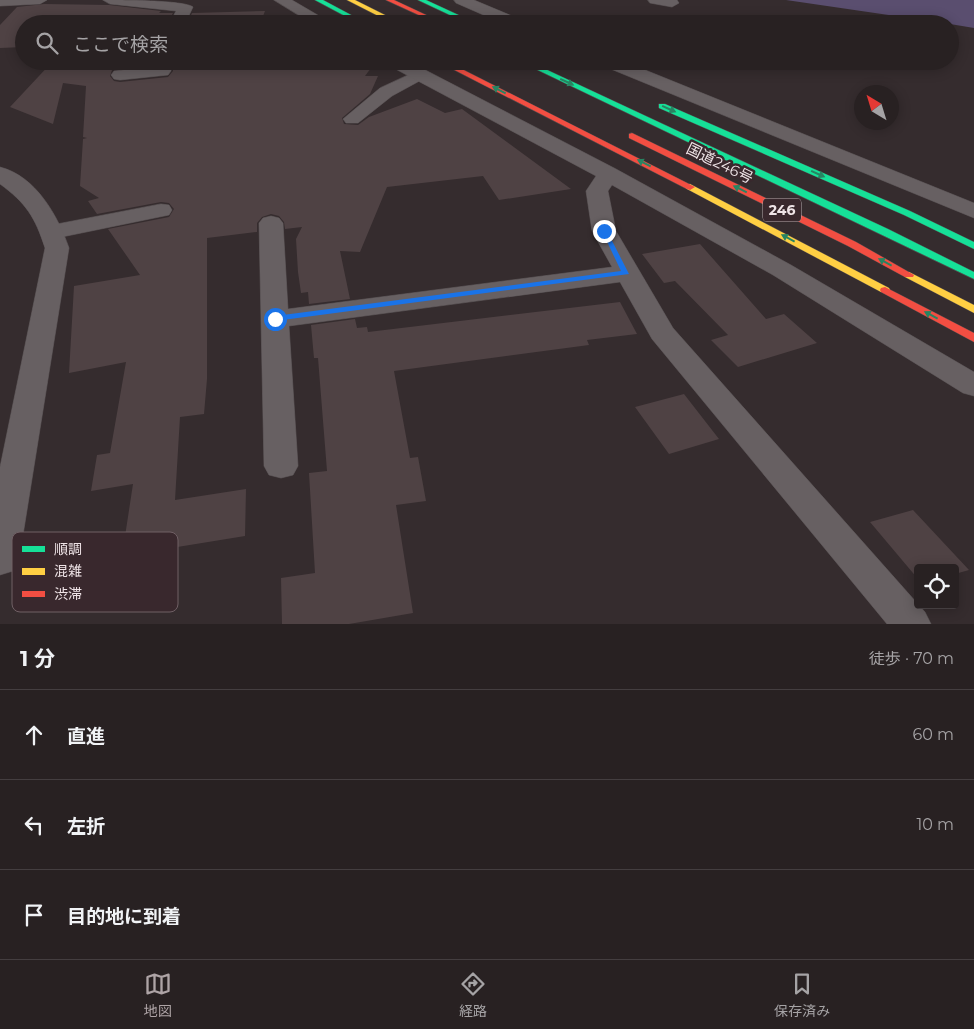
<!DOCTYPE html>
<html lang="ja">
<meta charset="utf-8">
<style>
:root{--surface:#282122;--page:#342e2f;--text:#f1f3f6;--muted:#a5a3a5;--line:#443e40;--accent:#aea4a6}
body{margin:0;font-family:Montserrat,"Noto Sans JP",sans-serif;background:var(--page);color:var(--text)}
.controls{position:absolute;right:15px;bottom:15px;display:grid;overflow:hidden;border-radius:5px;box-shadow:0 2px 12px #0003}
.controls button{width:45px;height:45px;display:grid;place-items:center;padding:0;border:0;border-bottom:1px solid var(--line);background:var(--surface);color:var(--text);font:25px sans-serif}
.compass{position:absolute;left:854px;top:85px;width:45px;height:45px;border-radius:50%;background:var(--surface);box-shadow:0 2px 12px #0003;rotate:322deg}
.stop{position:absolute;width:15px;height:15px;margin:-11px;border:4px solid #1a73e8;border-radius:50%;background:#fff}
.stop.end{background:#1a73e8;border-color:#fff;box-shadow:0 1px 5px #0008}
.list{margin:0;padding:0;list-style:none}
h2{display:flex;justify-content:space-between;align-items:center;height:65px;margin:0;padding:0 20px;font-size:21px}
h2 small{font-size:16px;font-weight:400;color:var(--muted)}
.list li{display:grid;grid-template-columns:32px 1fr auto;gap:15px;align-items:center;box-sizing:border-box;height:90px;padding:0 20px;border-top:1px solid var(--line)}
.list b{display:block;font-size:19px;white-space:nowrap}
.list em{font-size:16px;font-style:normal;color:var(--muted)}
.icon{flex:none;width:28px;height:28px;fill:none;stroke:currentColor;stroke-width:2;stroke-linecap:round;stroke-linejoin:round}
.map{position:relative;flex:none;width:974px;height:624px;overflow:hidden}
.search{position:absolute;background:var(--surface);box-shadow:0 2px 12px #0003;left:15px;right:15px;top:15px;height:55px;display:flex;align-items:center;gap:12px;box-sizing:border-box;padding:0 18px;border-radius:28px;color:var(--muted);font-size:19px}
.sheet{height:335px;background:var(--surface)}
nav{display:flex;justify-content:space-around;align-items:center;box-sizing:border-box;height:70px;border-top:1px solid var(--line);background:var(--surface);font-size:14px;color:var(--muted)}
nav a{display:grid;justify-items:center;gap:2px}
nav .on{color:var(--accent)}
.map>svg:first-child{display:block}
</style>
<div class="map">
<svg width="974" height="624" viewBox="0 0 974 624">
<rect width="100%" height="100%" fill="#352c2e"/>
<path fill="#5a4e6f" d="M786,0h188v28l-24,-4z"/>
<path fill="#4f4244" d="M44,4l65,1 52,6 -2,2h14l-6,11h-143v23l-24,1v-23l17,-18z
M265,11l-5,13h-73l5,-11z
M53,61h98v4l-39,5 -2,6 4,5 6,1 48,-5 5,-6v-10h71l-1,2 128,5 -6,8h13l-8,18 -28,24 2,6 14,1 11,-8 48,-18 28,14 17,-4 109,80 -72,11 -16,-24 -96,11 -27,65 -20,-1 10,48 -41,5 -1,-12 -7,1 -3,-21 -2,-33 6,-12 -17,2 -1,-7 -5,-6 -8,-2 -9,3 -5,6v9l-50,6v141l-3,35 -24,3 -5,83 71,-11 -1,47 -123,20 11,-72 -42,7 6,-36 13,-2 16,-91 -57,11 5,-87 66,-11 -32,-46 61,-12 5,-8 -5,-6 -8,-1 -64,12 -9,-13 11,-3 -19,-12 3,-47 4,-1 -4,-1 3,-51 -23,-3 -10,41 -43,-17z
M700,244l66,75 18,-5 33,29 -79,24 -27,-27 17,-5 -53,-54 -11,2 -22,-29z
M620,302l17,32 -50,6 2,5 -195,26 16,87 8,-1 8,44 -30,4 17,108 -64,11h-67l-1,-46 34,-5 -6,-100 18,-2 -9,-113h-4l-3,-33 44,-6 2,9 10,-1 1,5z
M684,394l35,45 -50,15 -34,-47z
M913,510l56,60 -14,4v-6h-37v11l-48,-57z"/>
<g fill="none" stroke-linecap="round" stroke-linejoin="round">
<g stroke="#524b4d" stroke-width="1">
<path id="lane" d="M419,70l6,2 2,3 -2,3 -33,18 -34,27h-12l-3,-4 37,-31z
M161,204l8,1 3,5 -3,5 -117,24 -8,-2 -3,-5 3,-5 8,-2z"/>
</g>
<g stroke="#524b4d" stroke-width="1">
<path id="street" d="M0,0h47l-7,4 -40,2z
M103,0c15,0 82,0 90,7l-8,17h-16l7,-13 -66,-7z
M274,0h18l41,24h-20z
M454,0h20l50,21 2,3h-22l-48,-21z
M648,0h29l2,3 -7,4 -22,-4z
M153,61h18v10l-3,4 -48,5 -6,-1 -3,-4 3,-4 39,-4z
M386,61h22l208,108 175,96 183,107v24l-11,-3 -190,-118 -161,-90 -4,6 8,40 57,97 252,284 6,12h-44l-235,-285 -32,-57 -331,44 9,140 -5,9 -12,3 -12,-3 -5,-9 -5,-243 4,-5 8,-2 8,2 4,5 5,86 324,-42 -20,-36 -6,-40 10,-15 -208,-111z
M599,61h24l351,142v15l-373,-153z
M0,167c36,9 58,49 69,81l-50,312 -6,11 -13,4v-108l45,-219c-10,-31 -19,-45 -45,-64z"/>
</g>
<g stroke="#524b4d" stroke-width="1">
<path id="fast" d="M315,0h8l45,24h-8z
M418,0h8l52,24h-9z
M519,61h9l360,168 86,43v7z
M659,104h6l245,107 64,31v7l-70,-34 -245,-107z"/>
</g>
<g stroke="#524b4d" stroke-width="1">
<path id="slow" d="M347,0h8l48,24h-9z
M690,184l199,104 1,2 -1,2h-8l-194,-103 -2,-2z
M909,272l65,33v8l-69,-36 -1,-2z"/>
</g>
<g stroke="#524b4d" stroke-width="1">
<path id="jam" d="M386,0h8l45,21 -5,1z
M437,61h9l249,126 -5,3 -3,-1z
M632,133l224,109 58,33 -1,2h-8l-57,-31 -219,-108v-4z
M885,287l89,46v9l-93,-50 -1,-2 1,-2z"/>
</g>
<use href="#lane" fill="#676062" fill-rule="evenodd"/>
<use href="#street" fill="#676062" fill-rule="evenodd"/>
<use href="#fast" fill="#16e098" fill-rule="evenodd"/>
<use href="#slow" fill="#ffcf43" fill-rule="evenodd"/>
<use href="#jam" fill="#f24e42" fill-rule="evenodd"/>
</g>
<defs><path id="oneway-solid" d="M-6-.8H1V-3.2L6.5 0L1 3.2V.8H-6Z" transform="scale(1.25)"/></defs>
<g fill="#288462">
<use href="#oneway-solid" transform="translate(567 82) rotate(25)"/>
<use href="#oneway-solid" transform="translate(499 90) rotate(-153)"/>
<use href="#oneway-solid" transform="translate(669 109) rotate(24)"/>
<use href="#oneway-solid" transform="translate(644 163) rotate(-153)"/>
<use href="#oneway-solid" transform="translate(818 174) rotate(24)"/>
<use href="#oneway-solid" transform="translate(740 189) rotate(-154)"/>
<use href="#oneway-solid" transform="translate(788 238) rotate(-152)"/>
<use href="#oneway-solid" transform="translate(885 262) rotate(-152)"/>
<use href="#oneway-solid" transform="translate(931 315) rotate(-152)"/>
</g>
<path fill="#1a73e8" d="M601,229l6,2 22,43 -354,47 -4,-2 4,-3 346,-45z"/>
<g text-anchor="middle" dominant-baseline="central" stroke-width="5" stroke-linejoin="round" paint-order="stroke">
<rect fill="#39282d" stroke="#b8acaf" stroke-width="1" x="763" y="198.5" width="38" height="23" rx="4"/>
<g font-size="14" font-weight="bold" fill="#efe4e7">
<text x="782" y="210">246</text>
</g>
<g font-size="15" fill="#efe4e7" stroke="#39282d">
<text transform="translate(720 163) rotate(26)">国道246号</text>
</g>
</g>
<rect x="12" y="532" width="166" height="80" rx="8" fill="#39282d" stroke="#706065" stroke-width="1"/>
<rect x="22" y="546" width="23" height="6" fill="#16e098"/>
<rect x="22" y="568" width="23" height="7" fill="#ffcf43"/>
<rect x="22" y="591" width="23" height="6" fill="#f24e42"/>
<g font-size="14" fill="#efe4e7">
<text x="54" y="554">順調</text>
<text x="54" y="576">混雑</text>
<text x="54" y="599">渋滞</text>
</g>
</svg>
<div class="controls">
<button><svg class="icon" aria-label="locate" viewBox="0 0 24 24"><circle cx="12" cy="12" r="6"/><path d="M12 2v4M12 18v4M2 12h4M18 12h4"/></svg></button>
</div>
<svg class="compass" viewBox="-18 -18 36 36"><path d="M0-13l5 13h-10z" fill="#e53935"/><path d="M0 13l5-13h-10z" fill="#a5a3a5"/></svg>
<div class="stop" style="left:275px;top:319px"></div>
<div class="stop end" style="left:604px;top:231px"></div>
<div class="search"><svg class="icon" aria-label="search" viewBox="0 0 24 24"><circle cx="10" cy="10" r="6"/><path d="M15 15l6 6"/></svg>ここで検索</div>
</div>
<section class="sheet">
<h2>1 分<small>徒歩 · 70 m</small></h2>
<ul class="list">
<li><svg class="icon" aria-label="ahead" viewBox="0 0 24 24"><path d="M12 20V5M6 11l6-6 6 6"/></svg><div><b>直進</b></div><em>60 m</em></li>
<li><svg class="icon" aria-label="left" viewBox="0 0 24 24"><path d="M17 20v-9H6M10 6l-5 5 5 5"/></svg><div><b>左折</b></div><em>10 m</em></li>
<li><svg class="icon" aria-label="arrive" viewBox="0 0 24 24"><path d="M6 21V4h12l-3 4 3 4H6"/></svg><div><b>目的地に到着</b></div></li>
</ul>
</section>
<nav>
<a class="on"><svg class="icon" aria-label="map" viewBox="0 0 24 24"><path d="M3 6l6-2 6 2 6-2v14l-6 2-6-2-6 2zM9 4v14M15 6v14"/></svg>地図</a>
<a><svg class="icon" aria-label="directions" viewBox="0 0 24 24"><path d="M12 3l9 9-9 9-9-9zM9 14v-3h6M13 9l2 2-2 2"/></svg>経路</a>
<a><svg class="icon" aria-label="saved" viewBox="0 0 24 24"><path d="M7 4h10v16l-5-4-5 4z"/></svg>保存済み</a>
</nav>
